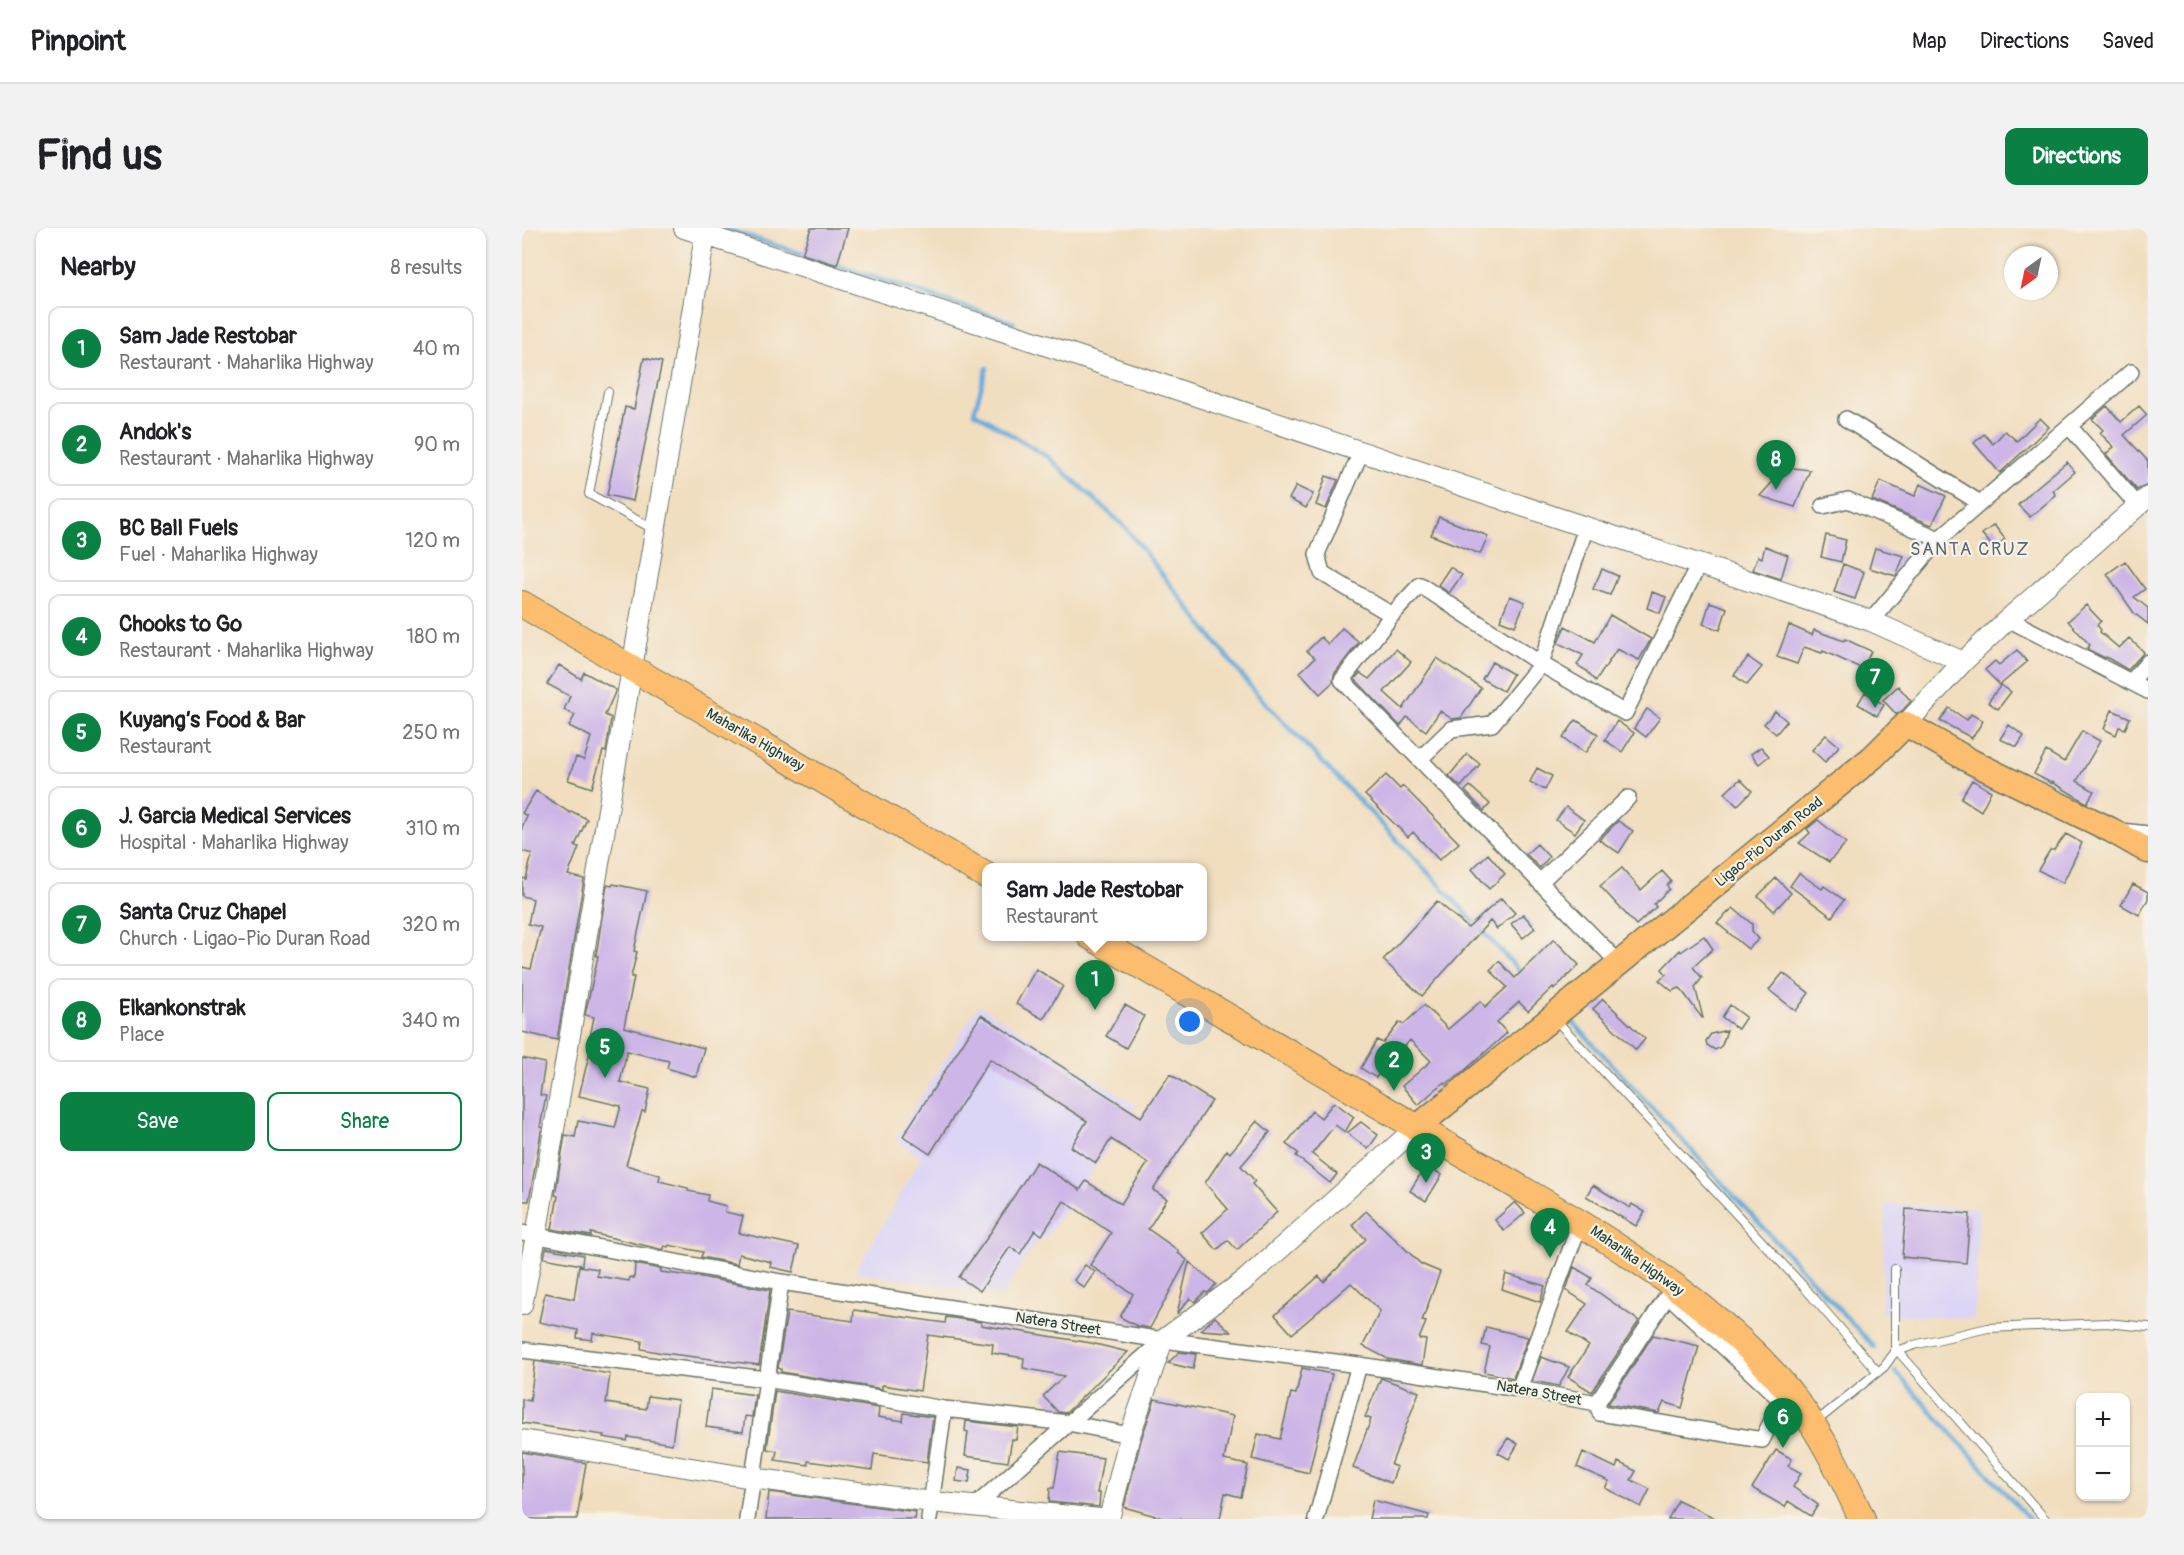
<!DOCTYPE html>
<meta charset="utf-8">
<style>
:root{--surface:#fff;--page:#f2f2f2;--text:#202124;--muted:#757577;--line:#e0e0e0;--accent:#0b8043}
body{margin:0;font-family:Pangolin,sans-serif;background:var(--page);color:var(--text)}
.controls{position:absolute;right:18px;bottom:18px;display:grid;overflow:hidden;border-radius:12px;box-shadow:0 2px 4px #0004}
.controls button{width:54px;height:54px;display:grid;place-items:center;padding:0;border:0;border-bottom:2px solid var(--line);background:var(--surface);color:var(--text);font:30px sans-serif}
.compass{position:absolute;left:1482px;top:18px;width:54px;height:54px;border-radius:50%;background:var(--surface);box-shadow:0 2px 4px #0004;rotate:213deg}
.you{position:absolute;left:668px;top:794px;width:21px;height:21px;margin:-15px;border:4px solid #fff;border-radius:50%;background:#1a73e8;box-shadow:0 0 0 9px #1a73e833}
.badge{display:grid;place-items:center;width:39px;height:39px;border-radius:50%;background:var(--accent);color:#fff;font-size:20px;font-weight:700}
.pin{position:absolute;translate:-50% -50px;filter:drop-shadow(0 2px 3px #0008)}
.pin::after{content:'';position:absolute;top:32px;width:21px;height:18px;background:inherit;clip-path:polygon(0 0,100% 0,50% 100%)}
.popup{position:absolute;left:460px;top:635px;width:225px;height:78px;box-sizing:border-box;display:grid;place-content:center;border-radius:12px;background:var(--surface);filter:drop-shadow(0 2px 4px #0005);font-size:20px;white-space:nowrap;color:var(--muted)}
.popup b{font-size:22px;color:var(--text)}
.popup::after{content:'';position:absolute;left:50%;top:100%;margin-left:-12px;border:12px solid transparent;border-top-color:var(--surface)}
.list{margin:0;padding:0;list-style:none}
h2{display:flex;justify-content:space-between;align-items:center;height:78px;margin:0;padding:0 24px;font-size:26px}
h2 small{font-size:20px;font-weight:400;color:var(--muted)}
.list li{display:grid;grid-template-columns:39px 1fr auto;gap:18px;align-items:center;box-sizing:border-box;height:84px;margin:0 12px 12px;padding:0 12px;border:2px solid var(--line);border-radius:12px}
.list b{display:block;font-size:22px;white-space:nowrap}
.list p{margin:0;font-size:20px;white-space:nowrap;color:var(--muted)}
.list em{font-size:20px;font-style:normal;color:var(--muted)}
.actions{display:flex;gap:12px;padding:18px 24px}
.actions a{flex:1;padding:14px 0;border:2px solid var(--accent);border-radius:12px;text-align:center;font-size:21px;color:var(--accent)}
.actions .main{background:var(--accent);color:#fff}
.map{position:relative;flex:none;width:1626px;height:1291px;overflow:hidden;border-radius:12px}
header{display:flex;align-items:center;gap:36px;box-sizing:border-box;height:84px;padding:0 30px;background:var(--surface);border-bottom:2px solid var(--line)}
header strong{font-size:28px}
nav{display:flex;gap:33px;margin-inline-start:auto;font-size:21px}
.intro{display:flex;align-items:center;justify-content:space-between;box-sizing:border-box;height:144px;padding:0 36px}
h1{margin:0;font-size:42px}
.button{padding:15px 27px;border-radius:12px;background:var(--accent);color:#fff;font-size:21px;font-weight:700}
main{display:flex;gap:36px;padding:0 36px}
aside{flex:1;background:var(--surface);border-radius:12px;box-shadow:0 2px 4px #0004}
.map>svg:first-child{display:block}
</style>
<header>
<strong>Pinpoint</strong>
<nav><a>Map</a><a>Directions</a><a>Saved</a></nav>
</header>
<div class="intro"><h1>Find us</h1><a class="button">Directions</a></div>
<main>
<aside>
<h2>Nearby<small>8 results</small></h2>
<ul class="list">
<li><span class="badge">1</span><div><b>Sam Jade Restobar</b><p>Restaurant · Maharlika Highway</p></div><em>40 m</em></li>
<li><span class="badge">2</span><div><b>Andok's</b><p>Restaurant · Maharlika Highway</p></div><em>90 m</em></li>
<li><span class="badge">3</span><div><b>BC Ball Fuels</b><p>Fuel · Maharlika Highway</p></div><em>120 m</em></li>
<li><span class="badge">4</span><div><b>Chooks to Go</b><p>Restaurant · Maharlika Highway</p></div><em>180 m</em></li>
<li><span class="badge">5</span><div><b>Kuyang’s Food &amp; Bar</b><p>Restaurant</p></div><em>250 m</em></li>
<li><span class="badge">6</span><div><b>J. Garcia Medical Services</b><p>Hospital · Maharlika Highway</p></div><em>310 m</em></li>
<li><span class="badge">7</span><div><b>Santa Cruz Chapel</b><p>Church · Ligao-Pio Duran Road</p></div><em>320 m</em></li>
<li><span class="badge">8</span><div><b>Elkankonstrak</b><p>Place</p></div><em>340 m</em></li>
</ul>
<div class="actions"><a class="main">Save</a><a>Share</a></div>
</aside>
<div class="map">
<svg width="1626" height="1291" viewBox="0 0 1626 1291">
<rect width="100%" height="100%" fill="#f7f3e8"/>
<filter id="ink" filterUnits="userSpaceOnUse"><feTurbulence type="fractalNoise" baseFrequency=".0167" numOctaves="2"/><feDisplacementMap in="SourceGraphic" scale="12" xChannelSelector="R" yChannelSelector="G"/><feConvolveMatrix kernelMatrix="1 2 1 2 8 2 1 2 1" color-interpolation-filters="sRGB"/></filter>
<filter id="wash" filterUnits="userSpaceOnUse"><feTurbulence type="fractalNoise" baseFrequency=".008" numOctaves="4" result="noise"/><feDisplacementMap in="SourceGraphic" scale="24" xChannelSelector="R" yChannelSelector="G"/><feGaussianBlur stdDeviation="1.35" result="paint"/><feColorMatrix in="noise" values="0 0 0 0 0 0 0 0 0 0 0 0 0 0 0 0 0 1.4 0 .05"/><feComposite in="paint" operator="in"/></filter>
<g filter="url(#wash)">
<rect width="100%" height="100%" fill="#f1debf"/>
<path fill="#dcd6f6" d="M457,777l158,101 -91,131 -11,6 -32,52 -148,-23 66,-114 -26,-19z
M1364,976l93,5 -5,110 -93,-5z"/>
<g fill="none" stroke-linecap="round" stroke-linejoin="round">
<path stroke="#65abdb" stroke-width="4.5" d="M200,0l292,95
M465,140l-13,44 75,46 76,69 129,164 186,194 84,91
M1047,790l305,329
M1373,1143l134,148"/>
</g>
<g id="blocks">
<path fill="#ccb5e7" d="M289,0h37l-11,37 -35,-11z
M122,130l18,4 -29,139 -26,-6 18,-88 9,2z
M1585,178l14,16 18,-16 8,9 -23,20 24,26v24l-11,5 -31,-36 8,-7 -14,-14 3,-3 -11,-11z
M1518,190l9,9 -49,46 -26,-30 10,-9 9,10 12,-13 12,10z
M1545,234l8,10 -22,19 3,4 -26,22 -12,-12 14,-14z
M1264,239l24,3 -15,37 -35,-11z
M804,248l12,4 -12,29 -10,-4z
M1358,253l35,15 5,-12 26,12 -14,29 -60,-25z
M774,258l17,8 -7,14 -17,-9z
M917,289l49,19 -8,18 -49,-19z
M1472,297l11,14 -11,9 -12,-14z
M1304,307l20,5 -5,22 -20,-5z
M1243,318l23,9 -7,24 -28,-9 5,-14 4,2z
M1353,320l29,8 -8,20 -27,-8z
M1603,333l20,28 -11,8 14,11v16l-14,-11 -27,-39z
M1321,336l21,8 -9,27 -21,-7z
M928,339l12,8 -13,18 -11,-8z
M1080,341l16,7 -8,19 -17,-6z
M1130,364l14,5 -6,16 -13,-5z
M988,368l15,6 -10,24 -15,-6z
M1188,374l17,6 -7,22 -17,-6z
M1564,377l15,16 -4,4 4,5 -1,2 19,16 10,-10 15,14 -16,18 -22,-13 -1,1 -18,-9 3,-4 -22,-24z
M1088,387l41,24 -12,21 -22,-11 -21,32 -9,-10 -10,-6 6,-10 -25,-12 7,-17 30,16z
M1267,397l23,10 2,-5 30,11 1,-2 26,12 -8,18 -40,-18 -1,2 -18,-6 -7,17 -20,-7z
M820,400l17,14 -25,32 -1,8 -13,12 -20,-22 15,-14 -8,-7 14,-14 7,7z
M874,421l15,13 -27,30 19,17 34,-51 44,30 -20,30 -9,1 -12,-8 -14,20 -19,-14 -7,9 -45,-47 5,-6 9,6z
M1495,422l10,12 -27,23 -15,-15 10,-9 4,4z
M1226,429l14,10 -15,18 -13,-10z
M970,434l21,12 -10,17 -21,-12z
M37,437l22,14 3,-7 32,18 -11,25 6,3 -5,34 -3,-1 -11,37 -24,-8 8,-23 8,3 7,-23 -22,-11 6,-11 -11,-5 6,-14 -23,-12z
M1479,457l10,7 -13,17 -10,-7z
M1376,458l13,15 -9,10 -6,3 -13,-14z
M1343,464l19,13 -7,11 -19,-12z
M1427,480l18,12 4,-6 12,7 -11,17 -32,-17z
M1125,481l13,9 -14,19 -12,-9z
M1590,482l18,8 -5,11 -6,-2 -3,8 -12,-6z
M1253,483l12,10 -11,13 -12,-10z
M1054,492l22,14 -13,19 -22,-15z
M1095,493l17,12 -12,19 -17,-12z
M1487,497l15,11 -7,11 -17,-8z
M1560,503l18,10 -23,40 17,10 -7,12 -35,-21 -1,1 -17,-9 12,-23 18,11z
M1304,507l13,11 -14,16 -13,-12z
M1239,519l8,9 -10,8 -8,-10z
M945,526l13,10 -19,23 -12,-11z
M1015,540l15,8 -7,14 -15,-8z
M864,547l14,14 3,-3 56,57 -20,17 -26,-28 -5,5 -43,-42z
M1218,551l12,12 -15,15 -12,-13z
M1450,552l19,11 -10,20 -20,-13z
M948,558l20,18 -6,7 -19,-20z
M14,563l34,22 1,-2 16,8 -12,27 4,1 -11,28 16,4 -27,161 -35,-8v-65l9,2 10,-42 -13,-3 5,-25 -11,-3v-18l4,1 6,-25 -10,-3v-24l5,-11 -5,-3z
M1044,579l18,13 -9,13 -19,-13z
M1296,592l28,23 -17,19 -30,-19 11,-10 -3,-4z
M1096,593l15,10 -14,22 -20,-13z
M1544,606l16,9 -19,40 -25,-13 12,-20h4z
M1015,616l12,13 -9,11 -14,-14z
M966,626l17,20 -16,15 -17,-20z
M1100,640l19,22 21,-19 9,10 -4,4 2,4 -15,15 2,3 -20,18 -36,-39z
M1277,645l23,16 2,-3 20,14 -12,17 -42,-31z
M1254,650l15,15 -17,18 -16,-15z
M91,656l34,7 -13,60 3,1 -6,25h3l-10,50 80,21 -8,29 -29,-9 2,-7 -42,-10 -7,31 30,7 -5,23 -3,-1 -16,54 34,10 -1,6 29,7v3l20,4 -1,6 19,5 -1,6 18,4 -4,17 60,13 -6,26 -23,-5 1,-5 -32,-8 -2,10 -36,-7 2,-5 -34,-7 -1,2 -4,-1v4l-73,-17v3l-39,-7 6,-33 -3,-1 10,-60 10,2 3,-16 37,7 6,-22 -42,-10 13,-53 -3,-1 5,-25 -9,-2 13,-59h-2l11,-71 5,1z
M1611,656l15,8v7l-9,16 -18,-10z
M979,670l14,15 -18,16 -7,-8 -68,75 -39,-36 54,-59 31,27z
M1211,680l19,16v7l7,8 -11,10 -31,-26z
M1001,686l12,14 -12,10 -12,-14z
M1182,708l9,13 -20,18 9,11 -7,9 8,31h-1l-22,-30 -8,3 -13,-11 7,-6 -4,-5 18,-19 1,2z
M1032,711l25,26 -25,24 -1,-2 -25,24 -9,-9 -22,20 10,11 -43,38 -18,13 -2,-2 -26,23 -16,-19 29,-25 -21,-21 -10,12 -6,-5 -18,31 -15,-10 16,-28 6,3 17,-21 4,2 20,-19 24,24 33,-28 4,6 22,-20 -17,-17 9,-9 16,17z
M514,741l27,17 -20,33 -27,-15z
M1261,745l26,20 -13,18 -27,-21z
M1081,771l42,40 -9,11 -43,-41z
M603,777l19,11 -18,32 -20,-12z
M1208,777l16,12 -8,12 -16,-12z
M459,787l160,102 29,-43 42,27 -59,89 14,9 -19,30 31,22 -1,2 9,7 -37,68 -13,-2 -17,-9 13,-23 -43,-29 21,-32 -47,-32 -22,34 -7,-5 -15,24 -10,-7 -30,44 -21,-14 28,-39 49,-76 44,28 6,-9 35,23 27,-41 -37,-24 -15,24 -25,-16 16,-26 -97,-62 -60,95 -27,-18z
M1205,802l-5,15 -3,3 -4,2 -8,-5 -1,-4 5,-7z
M0,830l23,5 -5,32 6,1 -6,31h2l-13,74h-7z
M812,874l20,15 -9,15 -10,-7 -23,29 25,20 -7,9 -34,-27 2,-3 -12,-9 26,-33 9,7z
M735,893l13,11 -29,34 14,15 -3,3 25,28 -40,38 -9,-10 -11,10 -15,-17 26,-24 -23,-26 22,-33 3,3z
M839,894l17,13 -10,14 -21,-16z
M904,937l16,10 -16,26 -16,-10z
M1071,957l37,23 2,-4 13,8 -9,14 -50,-30z
M993,974l10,11 -21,18 -9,-11z
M1384,981l64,5 -4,49 -64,-6z
M844,983l55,53 19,8 -18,49 4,1 -7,17 7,1 -4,25 -34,-6 -25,-13 17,-35 -29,-28 -59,51 -17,-19 44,-39 5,6 42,-43 -14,-14z
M24,1020l37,7 -1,10 -38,-7z
M667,1034l27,22 -6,7 -3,2 -2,-1 -10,10 -5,-4 -13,16z
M113,1036l26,5v3l35,5v-1l74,14 -11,75 -96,-12 -22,-4 1,-8 -49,-8 -1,7 -15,-2 1,-8 -39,-8 6,-29 29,6 5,-33 19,3 -1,7 32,5 1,-4 4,1z
M563,1037l10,7 -11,16 -10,-8z
M1052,1039l18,11 -4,7 51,36 -47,71 -24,-15 21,-31 -21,-14 19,-28 -21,-14z
M984,1046l39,12 -5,16 -38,-13z
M332,1082l91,13 1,-6 35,5v3l110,18 37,9 -62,61 -8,-1 -15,-16 21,-20 -41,-8 1,-10 -32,-5 1,-9 -65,-9 -8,56 -38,-6v4l-101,-17v-3l-3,-1 9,-56 66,9z
M693,1089l16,15 -30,-2z
M964,1099l42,10 -15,41 -29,-6 6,-25 -8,-2z
M1131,1107l46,11 -17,62 -18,-6 -5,11 -51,-9z
M657,1124l17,2 -3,15 -25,-6z
M1019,1129l28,10 -10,19 -27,-5z
M13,1133l75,13 -4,29 40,6 2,-13 30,4 -6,44 -44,-7 -1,4 -24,-4 1,-2 -82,-12v-24l8,2z
M780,1140l30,6 -23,99 -57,-14 6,-25 22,5 11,-46 5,1z
M859,1150l38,14 -28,73 6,2 -6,16 -38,-15 18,-49 -6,-2z
M189,1161l44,6 -3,22 -7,-1 -2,16 -37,-5z
M253,1163l104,17 -1,9 25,4 1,-8 29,4 -6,45 -53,-8 -2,16 -64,-9v4l-33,-5 2,-9 -10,-2z
M633,1171l78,17 -9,44 24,5 -7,32 -16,-4 -5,26h-54l-42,-12 17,-67z
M444,1193l52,6 -2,13 -4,-1 -4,23 -43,-6 3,-24 -3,-1z
M986,1210l10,6 -9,15 -11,-6z
M1254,1222l16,9 -4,7 13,7 -8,14 25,18 -7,11 -23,-15 -3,6 -33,-19z
M0,1224l64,11 -9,56h-55z
M538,1224l43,6 -6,35h3l-1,14 -50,-5 1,-14h4z
M1061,1224l33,16 2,-6 18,9 -5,9 19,9 -9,18 -36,-19 4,-7 -32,-14z
M436,1240l13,2 -2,13 -13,-2z
M247,1264l147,20 -1,7h-149z
M851,1272l56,15 -1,4h-59z
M1156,1272l39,19h-49z"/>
</g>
</g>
<g filter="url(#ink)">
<use href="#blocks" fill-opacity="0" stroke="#687565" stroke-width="1.5"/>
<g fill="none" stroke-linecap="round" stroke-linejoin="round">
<g stroke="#687565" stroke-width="10">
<path id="service" d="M86,164l-19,102 66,36
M1033,791l249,268 74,85
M1376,1123l147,168
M1373,1124v-83
M1295,1193l67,-54 11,-15 19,-7 74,-17 118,-5 42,4"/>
</g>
<g stroke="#687565" stroke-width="18">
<path id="minor" d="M1324,191l134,84
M1547,198l62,-54
M839,224l-44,102 5,19 70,42 28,-30 121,79 -49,60 -41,5 -31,30
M1301,278l25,-6 91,39
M1064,299l-45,137 84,49 74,-149
M870,387l-50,65 278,284
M1486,391l140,72
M1349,393l68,-82 130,-113 69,80
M1609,454l17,-20
M1599,603l27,3
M1018,654l88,-84
M0,1005l259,49 382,58 196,25 160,24 78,14
M1146,1067l114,106 -20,39 -162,-27 -3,-10z
M0,1122l244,29 178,30 124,14 62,12
M997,1161l61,-166
M453,1278l188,-166
M225,1291l34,-237
M407,1291l15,-110
M794,1291l43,-154"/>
</g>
<g stroke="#687565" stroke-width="22">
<path id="tertiary" d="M162,0l343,111 531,179 313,103 92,41
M1384,496l57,-62 45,-43 140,-122
M0,1077l14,-69 169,-1000
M0,1212l230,38 180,24 168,17
M587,1291l21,-84 33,-95 82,-60 171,-152"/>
</g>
<g stroke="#687565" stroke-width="27">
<path id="primary" d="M894,900l457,-371 33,-33 66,38 139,68 37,21"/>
</g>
<g stroke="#687565" stroke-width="28">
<path id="trunk" d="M0,376l465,272
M568,708l490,287c78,49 158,103 215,176 28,37 48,79 67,120"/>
</g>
<use href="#service" stroke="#fff" stroke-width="8"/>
<use href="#minor" stroke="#fff" stroke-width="15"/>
<use href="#tertiary" stroke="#fff" stroke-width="20"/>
<use href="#primary" stroke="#fcbd6e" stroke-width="24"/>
<use href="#trunk" stroke="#fcbd6e" stroke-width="26"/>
</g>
</g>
<g text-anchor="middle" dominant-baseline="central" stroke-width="4.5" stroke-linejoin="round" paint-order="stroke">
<g font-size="15" fill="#1f3d34" stroke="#f7f3e8">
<text transform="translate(233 512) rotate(30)">Maharlika Highway</text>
<text transform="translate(1247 614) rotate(-39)">Ligao-Pio Duran Road</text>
<text transform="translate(1115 1033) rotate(35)">Maharlika Highway</text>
<text transform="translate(536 1096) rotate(9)">Natera Street</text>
<text transform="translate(1017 1165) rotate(10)">Natera Street</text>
</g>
<g font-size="18" letter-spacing="1.5" fill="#5c6773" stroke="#f7f3e8">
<text x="1448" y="321">SANTA CRUZ</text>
</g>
</g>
</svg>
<div class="controls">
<button>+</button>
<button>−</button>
</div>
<svg class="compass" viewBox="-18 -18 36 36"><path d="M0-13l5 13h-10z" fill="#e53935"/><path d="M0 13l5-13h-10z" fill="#757577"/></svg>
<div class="you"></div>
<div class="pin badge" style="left:573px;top:782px">1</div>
<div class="popup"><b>Sam Jade Restobar</b>Restaurant</div>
<div class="pin badge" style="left:872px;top:863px">2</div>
<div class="pin badge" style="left:904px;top:955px">3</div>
<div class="pin badge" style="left:1028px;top:1030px">4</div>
<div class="pin badge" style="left:83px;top:850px">5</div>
<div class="pin badge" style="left:1261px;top:1220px">6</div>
<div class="pin badge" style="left:1353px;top:480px">7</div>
<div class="pin badge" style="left:1254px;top:262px">8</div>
</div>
</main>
